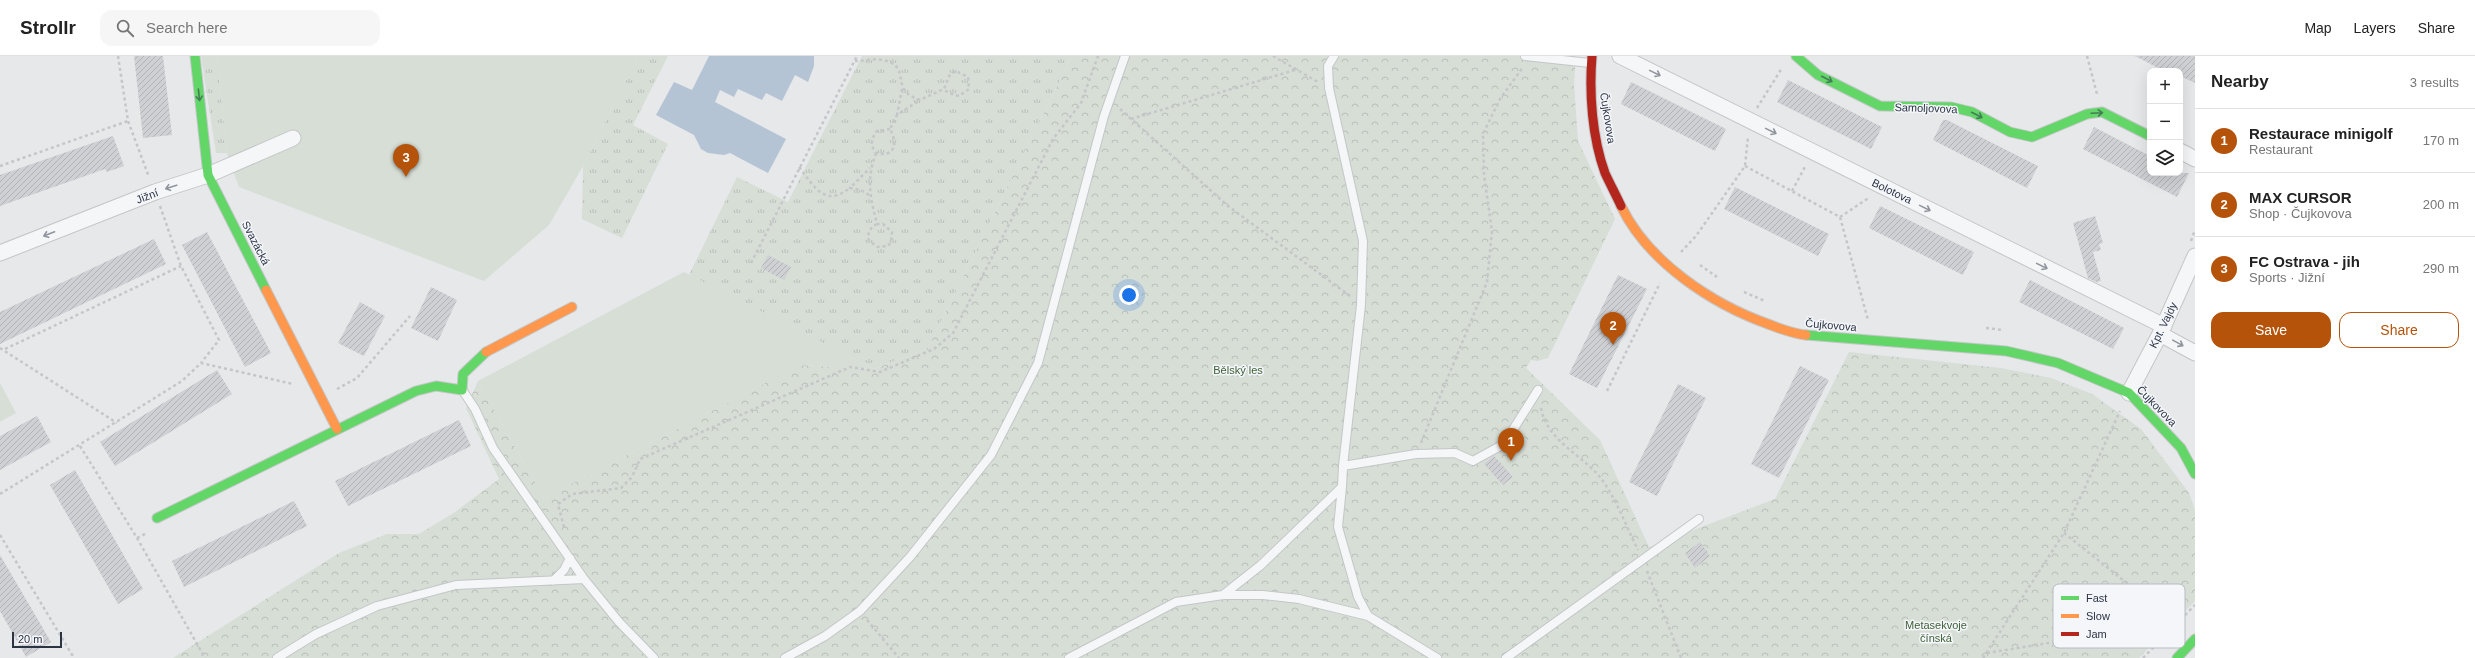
<!DOCTYPE html>
<meta charset="utf-8">
<style>
:root{--surface:#fff;--page:#f6f6f6;--text:#222;--muted:#767676;--line:#e0e0e0;--accent:#b45309}
body{margin:0;font-family:Helvetica,sans-serif;background:var(--page);color:var(--text)}
.controls{position:absolute;right:12px;top:12px;display:grid;overflow:hidden;border-radius:8px;box-shadow:0 4px 16px #0002}
.controls button{width:36px;height:36px;display:grid;place-items:center;padding:0;border:0;border-bottom:1px solid var(--line);background:var(--surface);color:var(--text);font:20px sans-serif}
.scale{position:absolute;left:12px;bottom:10px;width:50px;box-sizing:border-box;padding-left:4px;border:2px solid #2b3445;border-top:0;font-size:11px;line-height:14px;white-space:nowrap;color:#2b3445;-webkit-text-stroke:3px #f4f6f9;paint-order:stroke}
.you{position:absolute;left:1129px;top:239px;width:14px;height:14px;margin:-10px;border:3px solid #fff;border-radius:50%;background:#1a73e8;box-shadow:0 0 0 6px #1a73e833}
.badge{display:grid;place-items:center;width:26px;height:26px;border-radius:50%;background:var(--accent);color:#fff;font-size:13px;font-weight:700}
.pin{position:absolute;translate:-50% -33px;filter:drop-shadow(0 1px 2px #0008)}
.pin::after{content:'';position:absolute;top:21px;width:14px;height:12px;background:inherit;clip-path:polygon(0 0,100% 0,50% 100%)}
.list{margin:0;padding:0;list-style:none}
h2{display:flex;justify-content:space-between;align-items:center;height:52px;margin:0;padding:0 16px;font-size:17px}
h2 small{font-size:13px;font-weight:400;color:var(--muted)}
.list li{display:grid;grid-template-columns:26px 1fr auto;gap:12px;align-items:center;box-sizing:border-box;height:64px;padding:0 16px;border-top:1px solid var(--line)}
.list b{display:block;font-size:15px;white-space:nowrap}
.list p{margin:0;font-size:13px;white-space:nowrap;color:var(--muted)}
.list em{font-size:13px;font-style:normal;color:var(--muted)}
.actions{display:flex;gap:8px;padding:12px 16px}
.actions a{flex:1;padding:9px 0;border:1px solid var(--accent);border-radius:12px;text-align:center;font-size:14px;color:var(--accent)}
.actions .main{background:var(--accent);color:#fff}
.icon{flex:none;width:22px;height:22px;fill:none;stroke:currentColor;stroke-width:2;stroke-linecap:round;stroke-linejoin:round}
.map{position:relative;flex:none;width:2195px;height:602px;overflow:hidden}
header{display:flex;align-items:center;gap:24px;box-sizing:border-box;height:56px;padding:0 20px;background:var(--surface);border-bottom:1px solid var(--line)}
header strong{font-size:19px}
nav{display:flex;gap:22px;margin-inline-start:auto;font-size:14px}
.search{width:280px;height:36px;background:var(--page);display:flex;align-items:center;gap:10px;box-sizing:border-box;padding:0 14px;border-radius:12px;color:var(--muted);font-size:15px}
main{display:flex}
aside{flex:1;background:var(--surface)}
.map>svg:first-child{display:block}
</style>
<header>
<strong>Strollr</strong>
<div class="search"><svg class="icon" aria-label="search" viewBox="0 0 24 24"><circle cx="10" cy="10" r="6"/><path d="M15 15l6 6"/></svg>Search here</div>
<nav><a>Map</a><a>Layers</a><a>Share</a></nav>
</header>
<main>
<div class="map">
<svg width="2195" height="602" viewBox="0 0 2195 602">
<defs>
<pattern id="grass-tufts" width="24" height="20" patternUnits="userSpaceOnUse"><rect width="24" height="20" fill="#d6ded6"/><path d="M3 7l-1-3M5 7V3M7 7l1-3M15 17l-1-3M17 17v-4M19 17l1-3" fill="none" stroke="#b8bfb9"/></pattern>
<pattern id="forest-crowns" width="20" height="18" patternUnits="userSpaceOnUse"><rect width="20" height="18" fill="#d6ded6"/><path d="M2 6a3 3 0 1 1 6 0M12 15a3 3 0 1 1 6 0" fill="none" stroke="#b8bfb9"/></pattern>
<pattern id="building-hatch" width="6" height="6" patternUnits="userSpaceOnUse"><rect width="6" height="6" fill="#ced0d3"/><path d="M-1 1l2-2M0 6l6-6M5 7l2-2" fill="none" stroke="#b1b3b6"/></pattern>
</defs>
<rect width="100%" height="100%" fill="#e6e8ea"/>
<path fill="url(#grass-tufts)" d="M201,0h16l10,97h-11z
M638,0h30l-35,69 35,19 -46,94 -40,-19 1,-53z
M862,0h210l-144,292 -54,21 -185,-94 48,-98 51,25z"/>
<path fill="url(#forest-crowns)" d="M1072,0h504l-2,28 4,57 37,78 -67,139 -11,3 -6,-1 -5,8 74,72 49,107 126,-48 74,-147 152,16 50,10 41,16 49,35 48,64 6,17v91l-56,57h-1966l166,-105 48,-19h32l36,-22 44,-33 -33,-71 12,-27 66,117 256,-133 74,4 54,-21z"/>
<path fill="#d6ded6" d="M217,0h421l-55,110 -34,59 -65,56 -245,-94 -12,-34z
M684,216l190,97 -74,-4 -256,133 -66,-117z
M0,327l16,30 -16,9z"/>
<path fill="#b4c4d5" d="M709,0h105v10l-6,16 -13,-7 -13,26 -16,-8 -4,7 -24,-11 -4,8 -14,-7 -5,12 71,37 -18,34 -38,-20 -6,2 -16,-2 -7,-4 -7,-14 -38,-20 18,-33 18,8z"/>
<path fill="url(#building-hatch)" d="M134,0h29l9,79 -29,3z
M2135,0h60v27l-15,-7v-5h-16z
M1788,24l94,47 -11,22 -94,-47z
M1631,26l95,47 -11,22 -94,-47z
M1943,64h4l91,46 -11,22 -94,-48z
M2094,71l56,29v17h39l-12,24 -94,-48z
M113,80l11,30 -17,6 -2,-3 -105,37v-31z
M1735,131l94,47 -11,22 -94,-47z
M1880,150l94,46 -11,23 -94,-47z
M2095,160l8,27 -4,1 2,6 -8,2 8,29 -5,1 -8,-4 -15,-55z
M207,176l64,121 -26,14 -63,-122z
M154,183l12,25 -166,80v-32z
M768,199l23,12 -7,13 -23,-12z
M1618,219l29,14 -50,99 -28,-14z
M2030,224l94,48 -11,21 -94,-47z
M431,231l26,13 -19,41 -27,-13z
M360,246l25,14 -21,40 -26,-13z
M1800,310l29,14 -50,98 -28,-14z
M217,314l15,24 -117,72 -15,-24z
M1678,328l28,14 -49,98 -28,-14z
M37,360l14,26 -51,28v-34z
M459,364l12,26 -123,60 -13,-25z
M1494,400l19,21 -10,8 -19,-21z
M75,414l68,119 -25,15 -68,-119z
M294,445l13,25 -123,61 -12,-26z
M1700,486l10,14 -15,12 -10,-15z
M0,499l51,87 -25,15 -26,-46z"/>
<g fill="none" stroke-linecap="round" stroke-linejoin="round">
<g stroke="#c4c6c8" stroke-width="10">
<path id="lane" d="M1334,0l-6,10 1,22 34,153 -2,64 -18,161 73,-12 39,-1 18,8 31,-17 34,-54
M1525,0l65,7
M463,335l12,18 18,39 91,131 35,43 35,36
M1342,431l-4,40 20,70 10,19
M553,525l11,-11 6,-12
M1223,539l38,-30 81,-78 1,-21
M277,602l39,-24 61,-28 79,-21 128,-6
M785,602l40,-22 35,-25 50,-54 81,-102 47,-92 66,-247 21,-60
M1069,602l107,-56 47,-7h40l36,4 69,17 69,42
M1506,602l193,-139"/>
</g>
<g stroke="#c4c6c8" stroke-width="17">
<path id="street" d="M1620,0l544,270
M2180,95l15,8
M0,197l155,-61 53,-17 85,-37
M2160,278l35,19
M2129,337l31,-59 35,-78"/>
</g>
<g stroke="#c4c6c8" stroke-width="11">
<path id="fast" d="M195,0l13,119 58,115
M1796,0l22,19 62,31 71,1 21,5 38,20 22,5 55,-23 15,-2 48,24
M1806,279l200,16 52,12 71,30 52,55 14,26
M157,462l259,-127 20,-5 26,4 1,-16 23,-22
M2177,602l18,-19"/>
</g>
<g stroke="#c4c6c8" stroke-width="11">
<path id="slow" d="M1621,150c27,56 91,98 147,118 13,5 25,10 38,11
M266,234l71,139
M486,296l86,-45"/>
</g>
<g stroke="#c4c6c8" stroke-width="11">
<path id="jam" d="M1592,0c-3,37 0,81 13,117 5,11 11,22 16,33"/>
</g>
<path stroke="#c5c6ca" stroke-width="2.5" stroke-dasharray="3 3" stroke-linecap="butt" d="M118,0l10,65 21,56
M1273,0l45,26
M2087,0l10,38
M855,5c9,0 20,-3 28,-1 31,7 4,29 37,40l24,-11 6,-15 6,-3 12,6 1,12 -10,7 -11,-3 -4,-4
M902,33l-5,26 23,-15
M1757,52l25,-40
M1120,53l108,97 122,90
M1131,63l164,-49
M890,73l-13,2c-6,8 -7,14 -1,22 19,5 22,-10 14,-24l7,-14
M876,97c-10,27 -6,44 1,71h6l9,8 -1,10 -3,4 -10,1 -9,-6c-2,-9 1,-13 8,-17
M0,110l128,-45
M1745,110l95,51 28,103
M799,111c15,19 25,41 51,21
M1792,135l14,-26
M869,139l-8,-5 -11,-2 20,-20
M160,150l21,60 38,74 -18,23
M1840,161l30,-20
M2191,185l4,-11
M1681,196l15,-16 49,-70 3,-29
M751,207l106,-207
M1700,209l17,12
M1744,236l21,9
M1986,272l17,2
M0,292l117,75
M5,293l176,-83
M337,333l20,-11 53,-62
M1607,335l53,-108
M1541,352c6,35 46,48 64,76 13,20 22,44 33,66
M1421,387l66,-161 5,-51 -8,-56 -1,-41 17,-35 23,-32
M80,390l57,92 68,120
M0,438l182,-113 19,-18 92,21
M564,471l-6,-23 14,-10 49,-6 11,-11 8,-18 210,-92 30,5 54,-23 19,-16 100,-194 28,-36 17,-47
M2064,477l117,93
M0,479l74,123
M137,482l10,-5
M1647,515l34,87
M867,564l32,38
M1987,597l191,-31
M1983,602l81,-125 56,-122
M2143,602l52,-53"/>
<use href="#lane" stroke="#f5f6f7" stroke-width="8"/>
<use href="#street" stroke="#f5f6f7" stroke-width="15"/>
<use href="#fast" stroke="#63d668" stroke-width="9"/>
<use href="#slow" stroke="#ff974d" stroke-width="9"/>
<use href="#jam" stroke="#b3261e" stroke-width="9"/>
</g>
<defs><path id="oneway-shaft" d="M-6 0H5M1.5-3L5.5 0L1.5 3" fill="none" stroke-width="1.6" stroke-linecap="round" stroke-linejoin="round"/></defs>
<g stroke="#90959e">
<use href="#oneway-shaft" transform="translate(1655 17) rotate(26)"/>
<use href="#oneway-shaft" transform="translate(1771 75) rotate(26)"/>
<use href="#oneway-shaft" transform="translate(171 131) rotate(162)"/>
<use href="#oneway-shaft" transform="translate(1925 152) rotate(26)"/>
<use href="#oneway-shaft" transform="translate(49 178) rotate(159)"/>
<use href="#oneway-shaft" transform="translate(2042 210) rotate(26)"/>
<use href="#oneway-shaft" transform="translate(2178 287) rotate(29)"/>
</g>
<g stroke="#447d55">
<use href="#oneway-shaft" transform="translate(1827 23) rotate(27)"/>
<use href="#oneway-shaft" transform="translate(199 39) rotate(84)"/>
<use href="#oneway-shaft" transform="translate(2097 57) rotate(-3)"/>
<use href="#oneway-shaft" transform="translate(1977 59) rotate(27)"/>
</g>
<g text-anchor="middle" dominant-baseline="central" stroke-width="3" stroke-linejoin="round" paint-order="stroke">
<g font-size="11" fill="#2b3445" stroke="#f4f6f9">
<text transform="translate(1926 52) rotate(2)">Samoljovova</text>
<text transform="translate(1608 62) rotate(81)">Čujkovova</text>
<text transform="translate(1892 135) rotate(26)">Bolotova</text>
<text transform="translate(147 140) rotate(-21)">Jižní</text>
<text transform="translate(256 187) rotate(63)">Svazácká</text>
<text transform="translate(1831 269) rotate(5)">Čujkovova</text>
<text transform="translate(2163 269) rotate(-64)">Kpt. Vajdy</text>
<text transform="translate(2157 350) rotate(46)">Čujkovova</text>
</g>
<g font-size="11" fill="#3f6138" stroke="#f4f6f9">
<text x="1238" y="314">Bělský les</text>
<text x="1936" y="569">Metasekvoje<tspan x="1936" dy="13">čínská</tspan></text>
</g>
</g>
<rect x="2053" y="528" width="132" height="64" rx="6" fill="#f4f6f9" stroke="#b8bcc3" stroke-width="1"/>
<rect x="2061" y="540" width="18" height="4" fill="#63d668"/>
<rect x="2061" y="558" width="18" height="4" fill="#ff974d"/>
<rect x="2061" y="576" width="18" height="4" fill="#b3261e"/>
<g font-size="11" fill="#2b3445">
<text x="2086" y="546">Fast</text>
<text x="2086" y="564">Slow</text>
<text x="2086" y="582">Jam</text>
</g>
</svg>
<div class="controls">
<button>+</button>
<button>−</button>
<button><svg class="icon" aria-label="layers" viewBox="0 0 24 24"><path d="M12 4l9 5-9 5-9-5zM3 14l9 5 9-5"/></svg></button>
</div>
<div class="scale">20 m</div>
<div class="you"></div>
<div class="pin badge" style="left:1511px;top:405px">1</div>
<div class="pin badge" style="left:1613px;top:289px">2</div>
<div class="pin badge" style="left:406px;top:121px">3</div>
</div>
<aside>
<h2>Nearby<small>3 results</small></h2>
<ul class="list">
<li><span class="badge">1</span><div><b>Restaurace minigolf</b><p>Restaurant</p></div><em>170 m</em></li>
<li><span class="badge">2</span><div><b>MAX CURSOR</b><p>Shop · Čujkovova</p></div><em>200 m</em></li>
<li><span class="badge">3</span><div><b>FC Ostrava - jih</b><p>Sports · Jižní</p></div><em>290 m</em></li>
</ul>
<div class="actions"><a class="main">Save</a><a>Share</a></div>
</aside>
</main>
